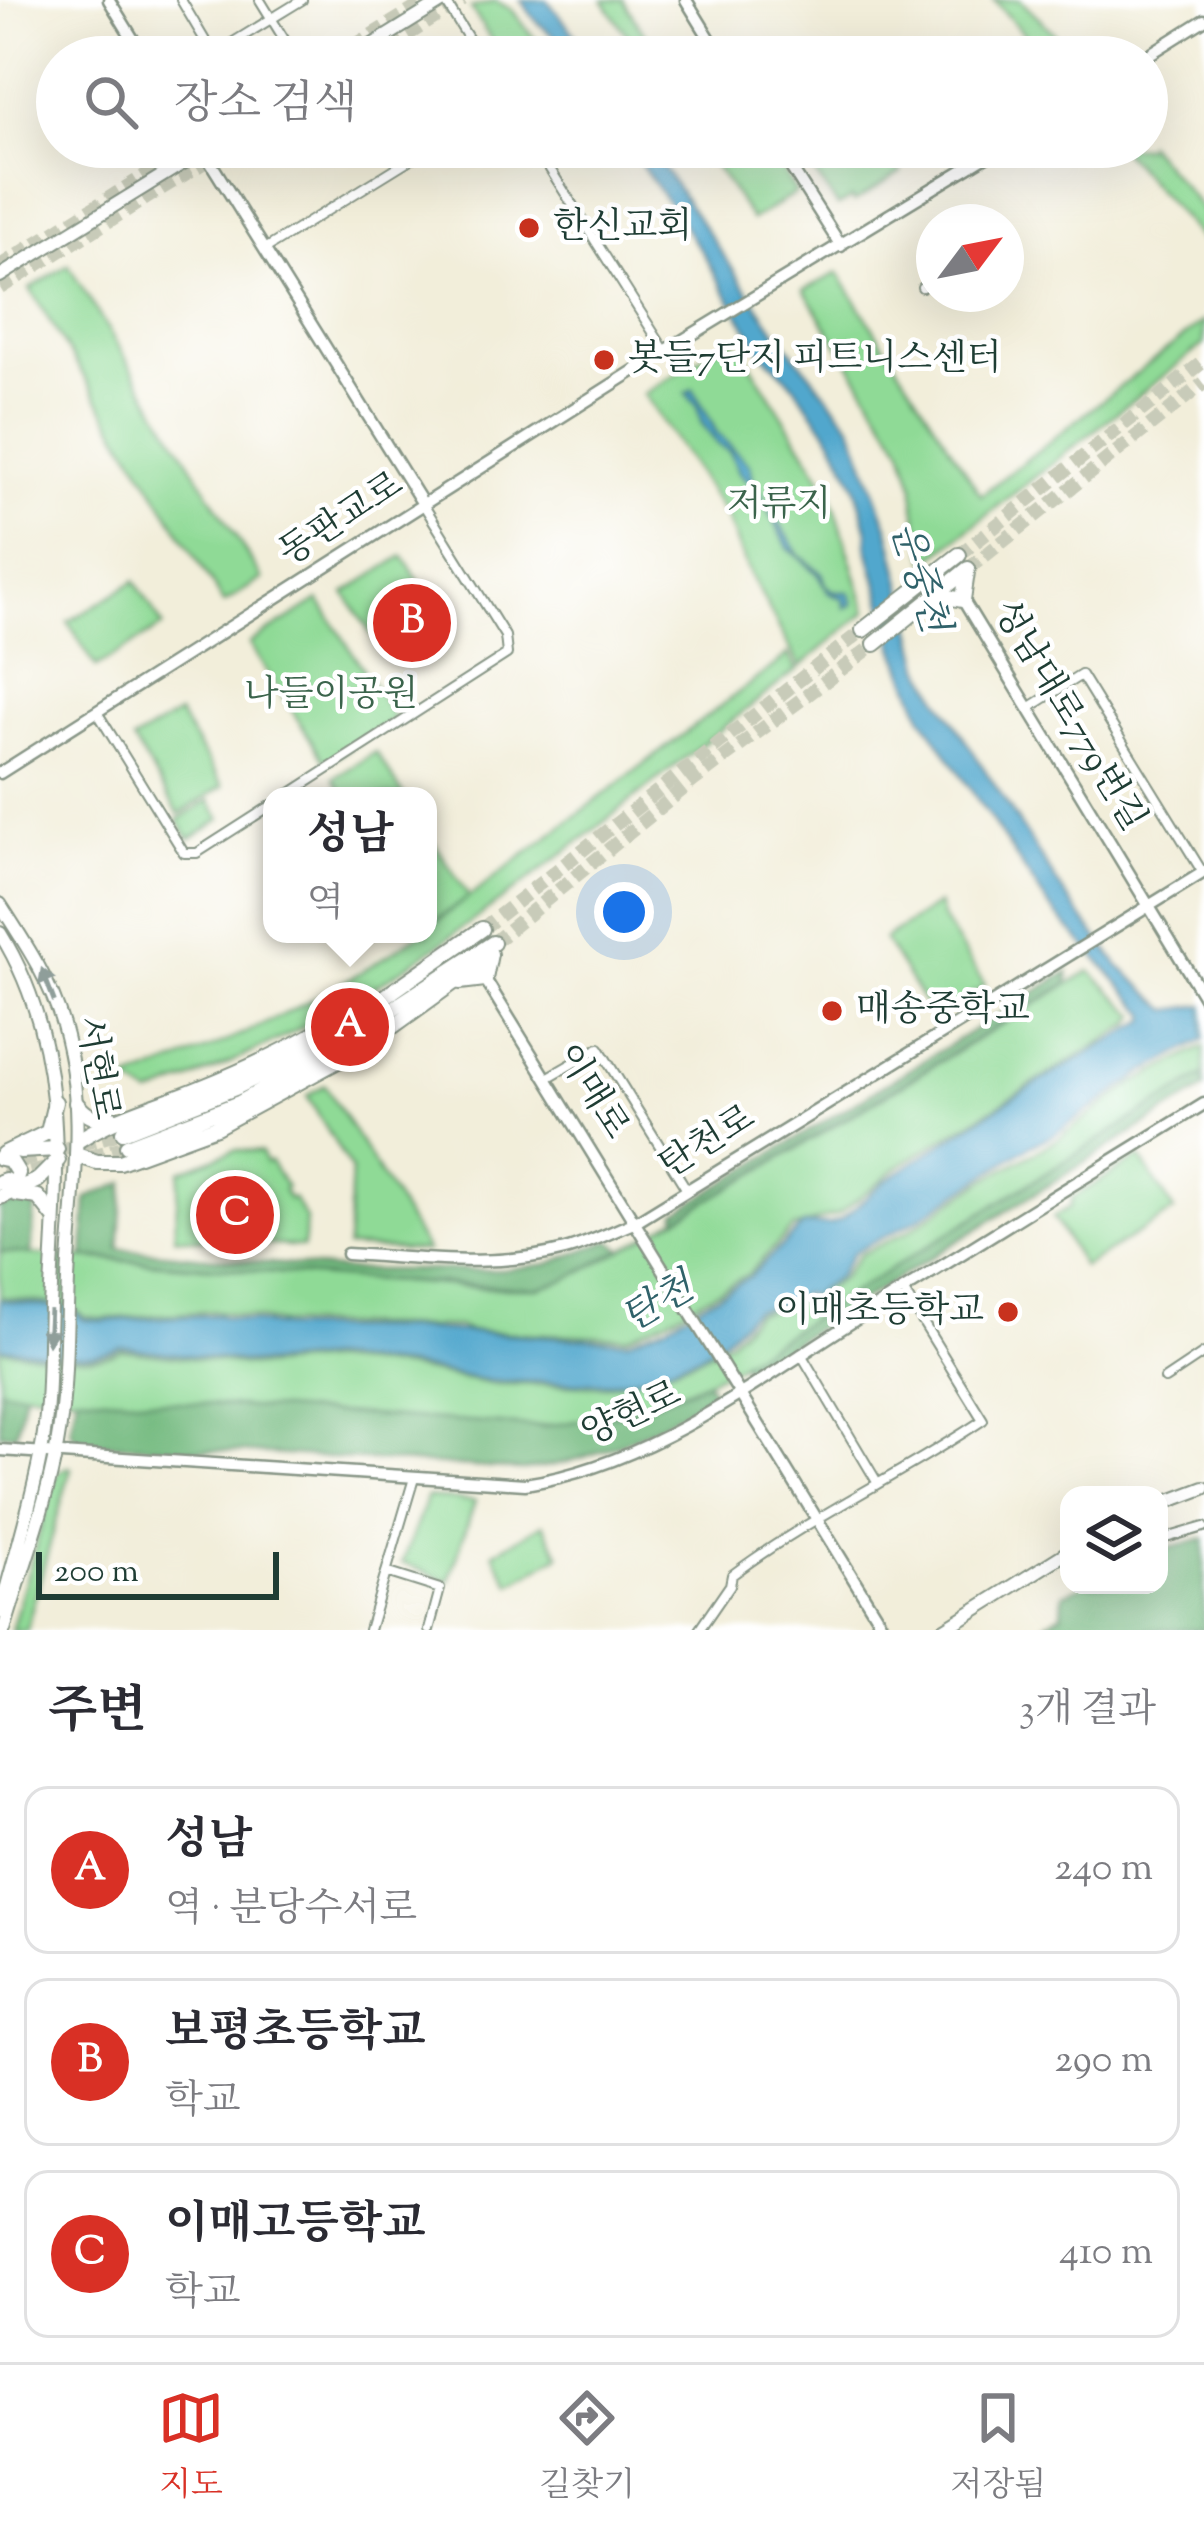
<!DOCTYPE html>
<html lang="ko">
<meta charset="utf-8">
<style>
:root{--surface:#fff;--page:#f7f7f7;--text:#2b2b33;--muted:#7c7c81;--line:#e1e1e2;--accent:#d93025}
body{margin:0;font-family:"Sorts Mill Goudy","Noto Serif KR",serif;background:var(--page);color:var(--text)}
.controls{position:absolute;right:36px;bottom:36px;display:grid;overflow:hidden;border-radius:24px;box-shadow:0 12px 48px #0002}
.controls button{width:108px;height:108px;display:grid;place-items:center;padding:0;border:0;border-bottom:3px solid var(--line);background:var(--surface);color:var(--text);font:60px sans-serif}
.compass{position:absolute;left:916px;top:204px;width:108px;height:108px;border-radius:50%;background:var(--surface);box-shadow:0 12px 48px #0002;rotate:58deg}
.scale{position:absolute;left:36px;bottom:30px;width:243px;box-sizing:border-box;padding-left:12px;border:6px solid #1f3d34;border-top:0;font-size:33px;line-height:42px;white-space:nowrap;color:#1f3d34;-webkit-text-stroke:9px #fff;paint-order:stroke}
.you{position:absolute;left:624px;top:912px;width:42px;height:42px;margin:-30px;border:9px solid #fff;border-radius:50%;background:#1a73e8;box-shadow:0 0 0 18px #1a73e833}
.badge{display:grid;place-items:center;width:78px;height:78px;border-radius:50%;background:var(--accent);color:#fff;font-size:39px;font-weight:700}
.pin{position:absolute;translate:-50% -50%;border:6px solid #fff;box-shadow:0 3px 12px #0006}
.popup{position:absolute;left:263px;top:787px;width:174px;height:156px;box-sizing:border-box;display:grid;place-content:center;border-radius:24px;background:var(--surface);filter:drop-shadow(0 3px 9px #0005);font-size:39px;white-space:nowrap;color:var(--muted)}
.popup b{font-size:45px;color:var(--text)}
.popup::after{content:'';position:absolute;left:50%;top:100%;margin-left:-24px;border:24px solid transparent;border-top-color:var(--surface)}
.list{margin:0;padding:0;list-style:none}
h2{display:flex;justify-content:space-between;align-items:center;height:156px;margin:0;padding:0 48px;font-size:51px}
h2 small{font-size:39px;font-weight:400;color:var(--muted)}
.list li{display:grid;grid-template-columns:78px 1fr auto;gap:36px;align-items:center;box-sizing:border-box;height:168px;margin:0 24px 24px;padding:0 24px;border:3px solid var(--line);border-radius:24px}
.list b{display:block;font-size:45px;white-space:nowrap}
.list p{margin:0;font-size:39px;white-space:nowrap;color:var(--muted)}
.list em{font-size:39px;font-style:normal;color:var(--muted)}
.icon{flex:none;width:66px;height:66px;fill:none;stroke:currentColor;stroke-width:2;stroke-linecap:round;stroke-linejoin:round}
.map{position:relative;flex:none;width:1204px;height:1630px;overflow:hidden}
.search{position:absolute;background:var(--surface);box-shadow:0 12px 48px #0002;left:36px;right:36px;top:36px;height:132px;display:flex;align-items:center;gap:30px;box-sizing:border-box;padding:0 42px;border-radius:66px;color:var(--muted);font-size:45px}
.sheet{height:732px;background:var(--surface)}
nav{display:flex;justify-content:space-around;align-items:center;box-sizing:border-box;height:168px;border-top:3px solid var(--line);background:var(--surface);font-size:33px;color:var(--muted)}
nav a{display:grid;justify-items:center;gap:6px}
nav .on{color:var(--accent)}
.map>svg:first-child{display:block}
</style>
<div class="map">
<svg width="1204" height="1630" viewBox="0 0 1204 1630">
<rect width="100%" height="100%" fill="#fff"/>
<filter id="ink" filterUnits="userSpaceOnUse"><feTurbulence type="fractalNoise" baseFrequency=".00833" numOctaves="2"/><feDisplacementMap in="SourceGraphic" scale="24" xChannelSelector="R" yChannelSelector="G"/><feConvolveMatrix kernelMatrix="1 2 1 2 8 2 1 2 1" color-interpolation-filters="sRGB"/></filter>
<filter id="wash" filterUnits="userSpaceOnUse"><feTurbulence type="fractalNoise" baseFrequency=".004" numOctaves="4" result="noise"/><feDisplacementMap in="SourceGraphic" scale="48" xChannelSelector="R" yChannelSelector="G"/><feGaussianBlur stdDeviation="2.7" result="paint"/><feColorMatrix in="noise" values="0 0 0 0 0 0 0 0 0 0 0 0 0 0 0 0 0 1.4 0 .05"/><feComposite in="paint" operator="in"/></filter>
<g filter="url(#wash)">
<rect width="100%" height="100%" fill="#f2eeda"/>
<path fill="#8fda96" stroke="#578c65" stroke-width="3" d="M603,0h20l36,57h-17z
M994,0h26l34,33 15,24h-25z
M496,1l16,9 37,47h-47l-31,-49z
M1147,144l57,68v31l-85,-96h28z
M702,147h66l28,46 -44,27z
M806,147h79l16,25 -47,30 -3,-4 -13,8 -37,-52z
M68,265l194,314 -38,24 -194,-314z
M838,273l143,222 223,-174v23l-277,218 -13,-59v-18l-11,-36 -99,-159z
M731,339l14,16 85,136 37,120 -67,56 -53,-99 -21,-52 -82,-122z
M403,556l31,49 -58,37 -31,-49z
M135,581l28,45 -67,41 -28,-45z
M319,600l76,119 -69,44 -77,-119z
M788,655l9,15c-125,96 -247,200 -378,288 -84,57 -174,101 -268,138l-25,-14c108,-40 198,-82 293,-148h9v-6z
M178,714l45,72 -44,28 -46,-73z
M376,752l28,44h-59l-11,-18z
M209,800l12,19 -32,20 -11,-19z
M428,833l41,64 -41,28z
M938,904l5,16 42,65 -51,34 -50,-80z
M1090,971l47,45 -6,8 -231,141 -61,49 -46,14 -45,46 -81,45 -41,18 -155,-6 -13,-4 -172,-3 -69,-13 -119,8 -13,-2 -14,-11 -71,-9v-45l483,36h54l44,-15 186,-106z
M1204,1047v28c-87,56 -175,110 -263,165 -128,81 -262,184 -419,187l-522,-37v-40c31,1 98,17 121,0l141,17 66,-6 84,8 78,15 112,2 36,-7 59,-20 33,-19 26,-27 31,-6 15,-9 7,2 32,-21 18,-24 51,-25 73,-49 75,-42 75,-55z
M325,1085l102,166 -80,-4 4,-77 -44,-74z
M235,1150l26,2 5,11 4,-1 16,25 -3,3 6,10 4,-2 13,21 -3,28 -129,-10 6,-66z
M1140,1157l34,54 -91,56 -30,-50 17,-10 2,-9z
M67,1467l4,1 -45,162h-15l42,-144 5,-13z
M427,1497l48,4 -26,80 -47,-18z
M543,1524l17,31 -49,29 -18,-31z"/>
<path fill="#73ba7f" stroke="#497c5a" stroke-width="3" d="M1068,972v11l-391,236v-7z
M1204,1075v14l-452,279 -8,-1 -3,-5z
M124,1183l-5,66 227,21h155l47,-6 62,-24 12,9 -57,31 -28,8 -172,-8 -281,-23 3,-59z
M28,1200l7,7 -4,47 -31,-2v-45z
M707,1382l5,8 -2,5c-59,37 -118,68 -189,75l-442,-28 -9,-12 7,-35 466,32 89,-16z
M0,1390l25,2 -9,42h-16z
M1204,1539v91h-169l27,-16 1,-20 22,-9h74v-30l10,-7z"/>
<path fill="#51a7cd" stroke="#387280" stroke-width="3" d="M521,0h26l37,46 14,11h-21l-41,-36z
M629,147h20l126,183 77,96 37,103 33,137 17,32 126,197 54,71 50,44 35,-5v35l-64,35 -86,60 -24,11 -113,74 -64,33 -15,24 -28,19 -6,-3 -19,10 -31,7 -28,27 -26,18 -61,22 -35,6 -114,-2 -81,-15 -81,-8 -66,6 -141,-17c-33,18 -84,1 -121,1v-48l71,9 13,11 17,1 114,-6 73,13 130,1 209,12 37,-15 85,-49 54,-52 27,-1 12,-5 43,-38 129,-84 133,-77v-6l-99,-109 -125,-187 -27,-68 -29,-105 1,-14 -13,-47 -22,-44 -40,-56 -30,-30 -61,-102z
M693,389l24,44 33,32 3,15 47,76 22,17 4,12 9,7h14l4,12 -8,4 -1,-9 -15,-6 -10,-18 -31,-28 -27,-52 -22,-23 -9,-20 -13,-8 -16,-22 -4,-16 -11,-13z"/>
</g>
<g filter="url(#ink)">
<g fill="none" stroke-linecap="round" stroke-linejoin="round">
<path stroke="#c8cbb9" stroke-width="14" stroke-dasharray="14 7" stroke-linecap="butt" d="M336,57l93,-57
M372,57l91,-57
M0,266l191,-119
M0,288l229,-141
M959,555l245,-194
M968,569l236,-186
M482,929l381,-299
M493,943l200,-162 182,-137
M1,1167l122,-35
M10,1179l117,-33"/>
<g stroke="#889687" stroke-width="12">
<path id="street" d="M181,0l32,54
M260,0l35,57
M445,1l35,56
M209,57l93,-57
M536,147l129,204
M265,249l165,-102
M922,287l7,-4
M1029,708l52,-33 122,198
M97,712l87,141h13l75,-48
M286,796l221,-142 -2,-18 -82,-132
M547,1078l52,-30 88,142
M801,1354l76,128
M1165,1379l39,-26
M1159,1540l45,-13
M386,1572l54,17 -11,41
M369,1630l45,-152
M699,1630l31,-45 2,-10c79,-59 169,-100 251,-155l-80,-130"/>
</g>
<g stroke="#889687" stroke-width="15">
<path id="secondary" d="M109,0l35,57
M686,0l35,57
M1145,57l59,-37
M201,147l222,357
M778,147l63,99
M963,600l241,397
M0,773l665,-422 336,-204
M485,979l400,651
M347,1254c73,4 146,15 218,-4 25,-7 48,-19 71,-28l568,-350
M0,1450l525,34c126,-19 229,-101 335,-167 114,-71 229,-143 344,-213"/>
</g>
<g stroke="#889687" stroke-width="16">
<path id="primary" d="M353,57l92,-57
M0,276l209,-129
M0,904c25,39 50,76 63,121 23,79 11,157 6,237 -4,61 -1,123 -12,183 -11,62 -35,124 -53,185
M0,933c71,114 57,244 50,373 -2,48 0,99 -9,146 -10,54 -27,107 -41,160
M1159,1505l45,-17
M943,1630l126,-79"/>
</g>
<g stroke="#889687" stroke-width="18">
<path id="highway" d="M931,600l15,-3 17,3 4,-28
M863,630l96,-75
M875,644l93,-75
M460,982l25,-3 5,-25
M76,1103c11,14 19,17 37,15
M123,1132l112,-44 68,-34 179,-125
M79,1140c36,-24 80,-35 121,-52 47,-19 93,-40 135,-67
M127,1146l112,-43 68,-38 186,-122
M20,1151l37,-2
M3,1154l45,-22 7,-30
M79,1156l18,6h23l96,-35 151,-82 122,-88
M0,1158l10,2 8,13 -7,18
M0,1182l5,-2
M16,1194l22,3 15,19
M0,1197l38,-17 20,-20"/>
</g>
<use href="#street" stroke="#fff" stroke-width="8"/>
<use href="#secondary" stroke="#fff" stroke-width="10"/>
<use href="#primary" stroke="#fff" stroke-width="12"/>
<use href="#highway" stroke="#fff" stroke-width="14"/>
</g>
<defs><path id="oneway-solid" d="M-6-.8H1V-3.2L6.5 0L1 3.2V.8H-6Z" transform="scale(3)"/></defs>
<g fill="#8f9e9a">
<use href="#oneway-solid" transform="translate(48 985) rotate(-111)"/>
<use href="#oneway-solid" transform="translate(49 1327) rotate(93)"/>
</g>
</g>
<g fill="#c8321e" stroke="#fff" stroke-width="4.5">
<circle cx="529" cy="228" r="12"/>
<circle cx="604" cy="360" r="12"/>
<circle cx="832" cy="1011" r="12"/>
<circle cx="1008" cy="1312" r="12"/>
</g>
<g text-anchor="middle" dominant-baseline="central" stroke-width="9" stroke-linejoin="round" paint-order="stroke">
<g font-size="36" fill="#1f3d34" stroke="#fff" text-anchor="start">
<text x="553" y="228">한신교회</text>
<text x="628" y="360">봇들7단지 피트니스센터</text>
<text x="856" y="1011">매송중학교</text>
<text x="984" y="1312" text-anchor="end">이매초등학교</text>
</g>
<g font-size="36" fill="#3b644c" stroke="#fff">
<text x="779" y="506">저류지</text>
<text x="331" y="696">나들이공원</text>
</g>
<g font-size="36" fill="#1f3d34" stroke="#fff">
<text transform="translate(342 520) rotate(-33)">동판교로</text>
<text transform="translate(1068 716) rotate(59)">성남대로779번길</text>
<text transform="translate(96 1068) rotate(80)">서현로</text>
<text transform="translate(591 1092) rotate(58)">이매로</text>
<text transform="translate(708 1143) rotate(-32)">탄천로</text>
<text transform="translate(632 1415) rotate(-25)">양현로</text>
</g>
<g font-size="39" font-style="italic" fill="#30626a" stroke="#fff">
<text transform="translate(917 578) rotate(73)">운중천</text>
<text transform="translate(659 1305) rotate(-30)">탄천</text>
</g>
</g>
</svg>
<div class="controls">
<button><svg class="icon" aria-label="layers" viewBox="0 0 24 24"><path d="M12 4l9 5-9 5-9-5zM3 14l9 5 9-5"/></svg></button>
</div>
<svg class="compass" viewBox="-18 -18 36 36"><path d="M0-13l5 13h-10z" fill="#e53935"/><path d="M0 13l5-13h-10z" fill="#7c7c81"/></svg>
<div class="scale">200 m</div>
<div class="you"></div>
<div class="pin badge" style="left:350px;top:1027px">A</div>
<div class="popup"><b>성남</b>역</div>
<div class="pin badge" style="left:412px;top:623px">B</div>
<div class="pin badge" style="left:235px;top:1215px">C</div>
<div class="search"><svg class="icon" aria-label="search" viewBox="0 0 24 24"><circle cx="10" cy="10" r="6"/><path d="M15 15l6 6"/></svg>장소 검색</div>
</div>
<section class="sheet">
<h2>주변<small>3개 결과</small></h2>
<ul class="list">
<li><span class="badge">A</span><div><b>성남</b><p>역 · 분당수서로</p></div><em>240 m</em></li>
<li><span class="badge">B</span><div><b>보평초등학교</b><p>학교</p></div><em>290 m</em></li>
<li><span class="badge">C</span><div><b>이매고등학교</b><p>학교</p></div><em>410 m</em></li>
</ul>
</section>
<nav>
<a class="on"><svg class="icon" aria-label="map" viewBox="0 0 24 24"><path d="M3 6l6-2 6 2 6-2v14l-6 2-6-2-6 2zM9 4v14M15 6v14"/></svg>지도</a>
<a><svg class="icon" aria-label="directions" viewBox="0 0 24 24"><path d="M12 3l9 9-9 9-9-9zM9 14v-3h6M13 9l2 2-2 2"/></svg>길찾기</a>
<a><svg class="icon" aria-label="saved" viewBox="0 0 24 24"><path d="M7 4h10v16l-5-4-5 4z"/></svg>저장됨</a>
</nav>
